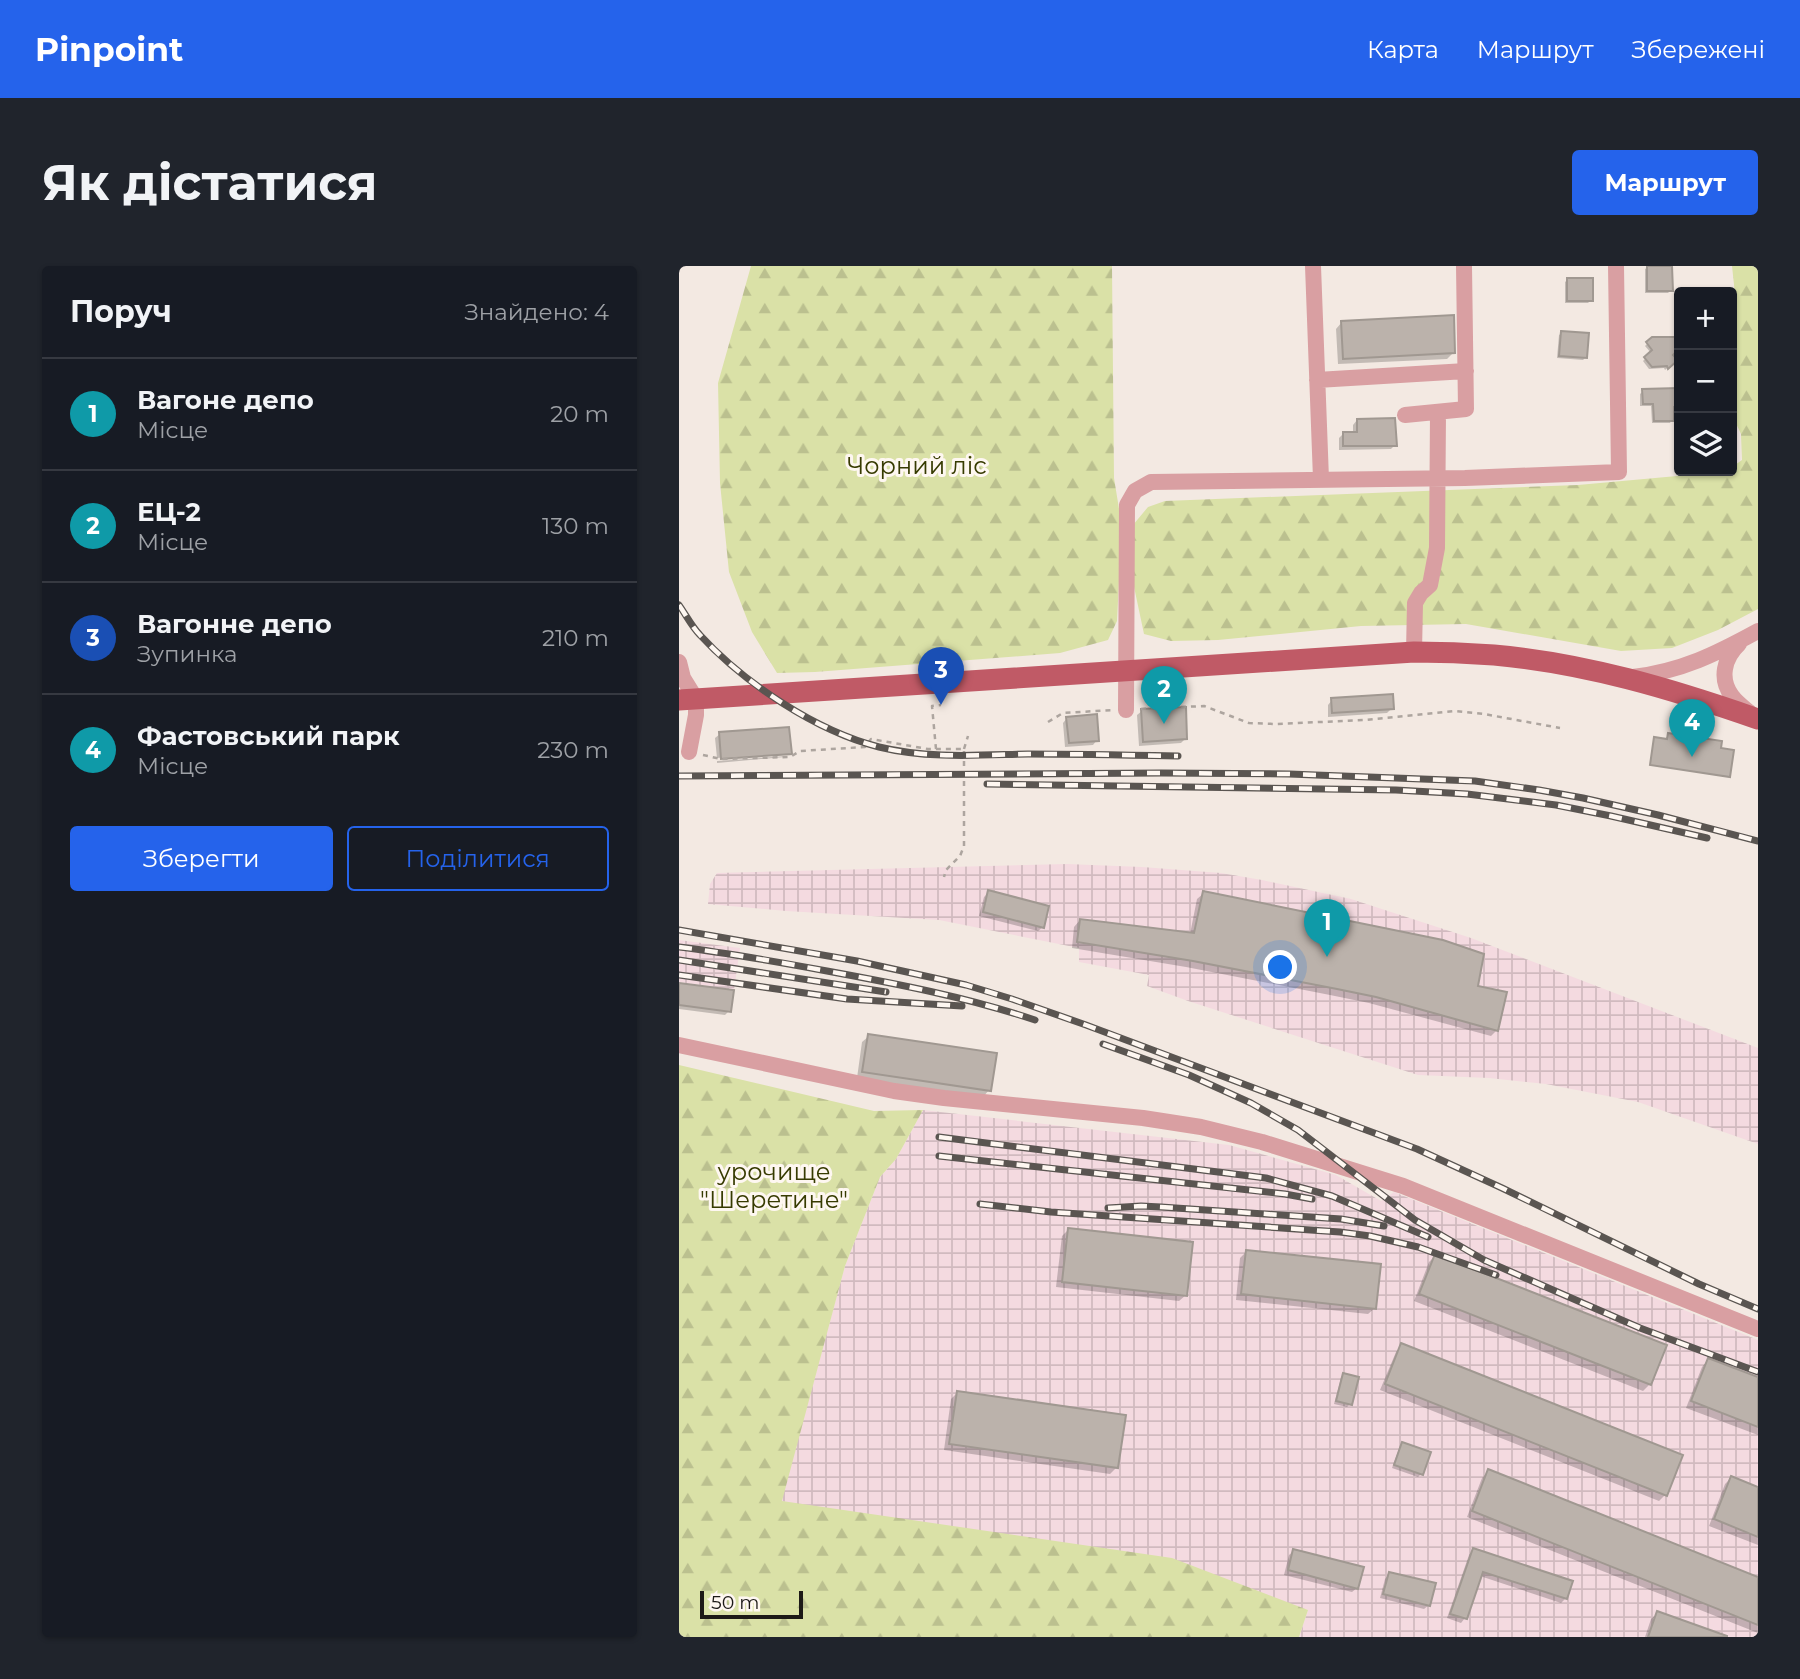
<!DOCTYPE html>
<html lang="uk">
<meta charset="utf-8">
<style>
:root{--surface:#171b24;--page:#20242c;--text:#f1f3f6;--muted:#9ea1a6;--line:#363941;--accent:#2563eb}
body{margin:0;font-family:Montserrat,sans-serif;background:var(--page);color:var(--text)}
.controls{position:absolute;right:21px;top:21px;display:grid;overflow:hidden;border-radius:7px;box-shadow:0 2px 5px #0004}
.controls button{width:63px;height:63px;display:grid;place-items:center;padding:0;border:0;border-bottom:2px solid var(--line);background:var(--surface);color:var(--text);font:35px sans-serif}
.scale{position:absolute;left:21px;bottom:18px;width:103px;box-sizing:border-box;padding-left:7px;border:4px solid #1d1a17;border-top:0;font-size:19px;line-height:24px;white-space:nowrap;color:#1d1a17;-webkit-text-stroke:5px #fef7f1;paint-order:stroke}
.you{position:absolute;left:602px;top:702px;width:24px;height:24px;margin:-18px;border:5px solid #fff;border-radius:50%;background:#1a73e8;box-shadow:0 0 0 10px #1a73e833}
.badge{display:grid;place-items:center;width:46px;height:46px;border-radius:50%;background:var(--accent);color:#fff;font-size:23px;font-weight:700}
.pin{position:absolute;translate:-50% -58px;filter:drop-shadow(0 2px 4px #0008)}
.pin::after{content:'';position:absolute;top:37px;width:24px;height:21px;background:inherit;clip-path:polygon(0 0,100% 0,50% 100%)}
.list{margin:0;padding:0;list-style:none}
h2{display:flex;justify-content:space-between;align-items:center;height:91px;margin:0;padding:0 28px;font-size:30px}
h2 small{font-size:23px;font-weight:400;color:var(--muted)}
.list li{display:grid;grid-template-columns:46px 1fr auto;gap:21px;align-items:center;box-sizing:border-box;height:112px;padding:0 28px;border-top:2px solid var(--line)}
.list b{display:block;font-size:26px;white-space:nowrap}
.list p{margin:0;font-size:23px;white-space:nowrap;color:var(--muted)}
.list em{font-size:23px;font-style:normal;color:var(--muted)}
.actions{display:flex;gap:14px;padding:21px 28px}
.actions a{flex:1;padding:16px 0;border:2px solid var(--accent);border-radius:7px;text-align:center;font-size:24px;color:var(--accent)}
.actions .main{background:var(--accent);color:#fff}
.icon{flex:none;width:38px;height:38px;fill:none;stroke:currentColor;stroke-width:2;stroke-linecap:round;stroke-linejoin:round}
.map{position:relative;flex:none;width:1079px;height:1371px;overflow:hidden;border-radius:7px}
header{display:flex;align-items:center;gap:42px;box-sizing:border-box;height:98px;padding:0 35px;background:var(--accent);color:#fff}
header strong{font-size:33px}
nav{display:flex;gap:38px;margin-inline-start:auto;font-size:24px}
.intro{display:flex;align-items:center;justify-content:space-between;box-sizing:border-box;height:168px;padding:0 42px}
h1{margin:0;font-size:49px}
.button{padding:18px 32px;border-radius:7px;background:var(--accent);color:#fff;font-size:24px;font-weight:700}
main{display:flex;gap:42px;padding:0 42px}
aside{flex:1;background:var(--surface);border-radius:7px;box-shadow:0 2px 5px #0004}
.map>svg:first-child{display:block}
</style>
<header>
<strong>Pinpoint</strong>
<nav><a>Карта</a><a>Маршрут</a><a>Збережені</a></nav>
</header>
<div class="intro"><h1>Як дістатися</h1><a class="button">Маршрут</a></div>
<main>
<aside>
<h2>Поруч<small>Знайдено: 4</small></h2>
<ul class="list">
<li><span class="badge" style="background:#0f9aa8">1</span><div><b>Вагоне депо</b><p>Місце</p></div><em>20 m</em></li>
<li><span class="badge" style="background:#0f9aa8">2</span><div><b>ЕЦ-2</b><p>Місце</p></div><em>130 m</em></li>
<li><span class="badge" style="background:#1a4fb4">3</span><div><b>Вагонне депо</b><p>Зупинка</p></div><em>210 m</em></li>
<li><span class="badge" style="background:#0f9aa8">4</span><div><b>Фастовський парк</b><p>Місце</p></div><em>230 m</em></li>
</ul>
<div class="actions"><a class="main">Зберегти</a><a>Поділитися</a></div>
</aside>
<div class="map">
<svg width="1079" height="1371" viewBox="0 0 1079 1371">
<defs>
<pattern id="industrial-grid" width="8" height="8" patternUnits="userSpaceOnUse" patternTransform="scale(1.75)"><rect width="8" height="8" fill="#f4dae0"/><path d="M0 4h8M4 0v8" fill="none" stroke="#d1babf"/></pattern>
<pattern id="forest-firs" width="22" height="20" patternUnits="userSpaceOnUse" patternTransform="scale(1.75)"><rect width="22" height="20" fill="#dae1a7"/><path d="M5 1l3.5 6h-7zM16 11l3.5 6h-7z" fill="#bbc08f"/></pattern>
</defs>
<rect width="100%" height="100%" fill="#f3e9e2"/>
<path fill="url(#industrial-grid)" d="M388,598l75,3 79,6 41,7 89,19 120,39 287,110v96l-120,-42 -92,-18 -57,-6 -71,-3 -230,-74 -41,-15 2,-11 -70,-13v-14l-140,-28 -153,-9 -78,-7 2,-20 7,-11z
M0,674l61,8 -6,42 -55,-8z
M244,844l306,35 107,30 45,26 13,-9 364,148v297h-459l9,-27 -527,-109 64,-235 35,-89 16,-18z"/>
<path fill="url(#forest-firs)" d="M72,0h361l2,212 8,49 11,-2 15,-18 17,-6 413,-16 154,-14v-4l10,-7 -1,-26 -9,-19 3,-121 -3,-28h26v343l-40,21 -46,18 -51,3 -155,-27 -105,2 -143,14 -47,1 -27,-7 -11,-52 -14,-1 -2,40 -9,19 -48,13 -245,19 -38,1 -25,-41 -23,-60 -9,-89 -2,-100z
M0,799l195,46 49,-1 -27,49 -16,18 -35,89 -63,235 390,57 136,52 -9,27h-620z"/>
<path fill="#0003" d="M969,1l23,23 -3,3h-23v-24z
M889,13l23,21 -3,3h-23v-21z
M663,56l111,31 -6,6 -109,5 -2,-35z
M883,67l24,24 -3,3 -26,-2 2,-23z
M974,72l23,22 -11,10 -1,-2 -15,1 -6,-8 8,-8 -6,-7z
M964,125l36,1v16l-7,1v11l-2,3h-18l-1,-17h-11v-12z
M678,154l38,25 -4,4 -52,1v-12l4,-4h10v-9z
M653,434l60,8 -5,5 -59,4v-12z
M463,445l43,28 -4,4 -42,3 -2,-31z
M388,452l30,22 -4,5 -28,2 -2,-24z
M109,463l2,24 -3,2v-3l-70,6 -2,-20 5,-4z
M975,474l65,10 9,26 -78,-11z
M108,490l-2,1 -68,6v-2z
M310,626l54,35 -5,4 -59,-15 5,-19z
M525,627l272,94 21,43 -6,6 -122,-33 -39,-8 -144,-28 -114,-19 2,-21 6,-7 110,14 7,-35z
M0,718l50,27 -4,4 -46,-6z
M190,770l120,54 -6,7 -126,-19 5,-36z
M389,964l118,65 -7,6 -123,-14 6,-51z
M568,985l128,57 -7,6 -132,-14 4,-42z
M756,990l229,90 -15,39 -6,6 -229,-90 15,-39z
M723,1079l263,150 -6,6 -279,-111 16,-38z
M1029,1094l50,19v56l-72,-27 16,-41z
M664,1109l7,29 -3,3 -13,-3 7,-26z
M278,1127l160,74 -7,7 -166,-24 7,-51z
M723,1178l19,30 -3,3 -26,-9 8,-22z
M810,1205l269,108v54l-291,-116 15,-39z
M1052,1212l27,11v56l-49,-19 16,-42z
M794,1284l93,48 -5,5 -81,-27 -15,42 -4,5 -14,-5 22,-63z
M615,1285l63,37 -5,4 -68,-17 5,-20z
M710,1308l40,31 -5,4 -44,-11 5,-19z
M979,1347l65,24h-78l6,-18z"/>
<path fill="#bbb2ab" stroke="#a09891" stroke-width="2" d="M968,0h25l1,25h-26z
M888,12h26v23h-26z
M775,49l1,38 -112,6 -2,-38z
M882,65l28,2 -2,25 -28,-2z
M973,71h25v14l-4,4 5,5 -10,9 -1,-3 -15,1 -8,-10 8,-7 -6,-8z
M1000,122v19h-5v14h-20l-1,-17h-10l-1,-15z
M716,152l2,28h-54v-14h14v-13z
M714,428l1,15 -62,4 -1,-15z
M507,441l1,32 -44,3 -2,-33z
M418,448l2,27 -30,2 -3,-26z
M110,461l3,27 -71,5 -2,-27z
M989,467l54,8 -1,7 13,2 -4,27 -80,-12 4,-28 13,2z
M309,624l61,16 -5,22 -61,-16z
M524,625l240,49 41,14 -6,32 29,6 -9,39 -122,-34 -39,-8 -144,-28 -116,-19 3,-23 114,14z
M0,717l55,7 -3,22 -52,-7z
M189,768l129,19 -6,38 -129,-19z
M389,962l125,14 -6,54 -125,-14z
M567,984l135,14 -5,45 -135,-15z
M756,988l232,91 -16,40 -232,-91z
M722,1077l282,112 -16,41 -282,-112z
M1029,1092l50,19v50l-67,-26z
M664,1107l16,4 -7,28 -16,-4z
M278,1125l169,24 -8,53 -169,-24z
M723,1176l29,10 -8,23 -29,-10z
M809,1203l270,108v48l-286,-114z
M1052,1210l27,11v50l-44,-18z
M794,1282l100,33 -6,18 -84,-27 -16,47 -17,-5z
M614,1283l71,18 -6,22 -70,-19z
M710,1306l47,11 -6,23 -47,-12z
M978,1345l70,25v1h-79z"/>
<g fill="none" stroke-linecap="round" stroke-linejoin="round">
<path stroke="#ada59f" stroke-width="2.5" stroke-dasharray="5 5" stroke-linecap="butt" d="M462,443l63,-3 45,17 27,1 89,-4 90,-9 29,3 76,14
M369,456l15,-9 50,-3
M257,483l-4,-43 9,-1
M285,483l4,-13
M24,489l18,4 69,-2 10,-6 65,-4 6,-8 57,10h36v97l-4,10 -14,14 -2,7"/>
<path stroke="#d99fa2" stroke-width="16" d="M634,0l8,213
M638,114l149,-9
M726,149l61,-6 -2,-143
M1060,378c-15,14 -20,35 -7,52 4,6 11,11 17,16
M735,386l1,-49 6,-10 9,-8 7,-37 1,-135
M0,396l4,16 13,21v16l-7,37
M954,411c49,-6 83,-23 125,-46
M447,444l1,-205 8,-14 16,-9 314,-4 154,-6 -3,-206
M0,779l215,46 50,7 199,20 58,9 61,15 141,44 355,143"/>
<path stroke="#c05a66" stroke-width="21" d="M0,434l735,-48c27,0 53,1 80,3 91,8 178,34 264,64"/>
<g stroke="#5a5551" stroke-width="7">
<path id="rail" d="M0,339c7,10 13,22 21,30 44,48 116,96 179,112 49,12 100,8 149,7 50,0 100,1 150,2
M0,510l482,-3 128,1 186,7 64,9 44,8 75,17 100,26
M308,518l409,6 71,4 89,11 55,11 96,22
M0,664l178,31 109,24 46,14 74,26 331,124 85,39 197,96 59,25
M0,681c50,6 99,15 148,24 71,13 139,26 208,49
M0,694l207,32
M0,709l168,24 115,7
M424,778l86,31 62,28 47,27 117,90 69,40 156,68 118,44
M260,871l327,41 66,18 96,41
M260,890l346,38 27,5
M301,938l71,8 289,20 30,4 48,11 78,28
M429,942l33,-2 20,1 180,12 43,7"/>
</g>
<use href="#rail" stroke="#fef7f1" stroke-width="4.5" stroke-dasharray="13" stroke-linecap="butt"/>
</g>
<g text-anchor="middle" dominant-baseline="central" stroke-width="6" stroke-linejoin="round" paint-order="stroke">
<g font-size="24" fill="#373b01" stroke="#fef7f1">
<text x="238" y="199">Чорний ліс</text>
<text x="95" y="905">урочище<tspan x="95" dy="28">"Шеретине"</tspan></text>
</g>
</g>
</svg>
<div class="controls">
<button>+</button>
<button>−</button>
<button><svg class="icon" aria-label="layers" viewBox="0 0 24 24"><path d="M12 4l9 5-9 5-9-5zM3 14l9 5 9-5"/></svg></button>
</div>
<div class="scale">50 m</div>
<div class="you"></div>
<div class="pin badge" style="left:648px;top:691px;background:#0f9aa8">1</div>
<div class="pin badge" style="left:485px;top:458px;background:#0f9aa8">2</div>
<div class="pin badge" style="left:262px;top:439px;background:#1a4fb4">3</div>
<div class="pin badge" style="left:1013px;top:491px;background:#0f9aa8">4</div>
</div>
</main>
